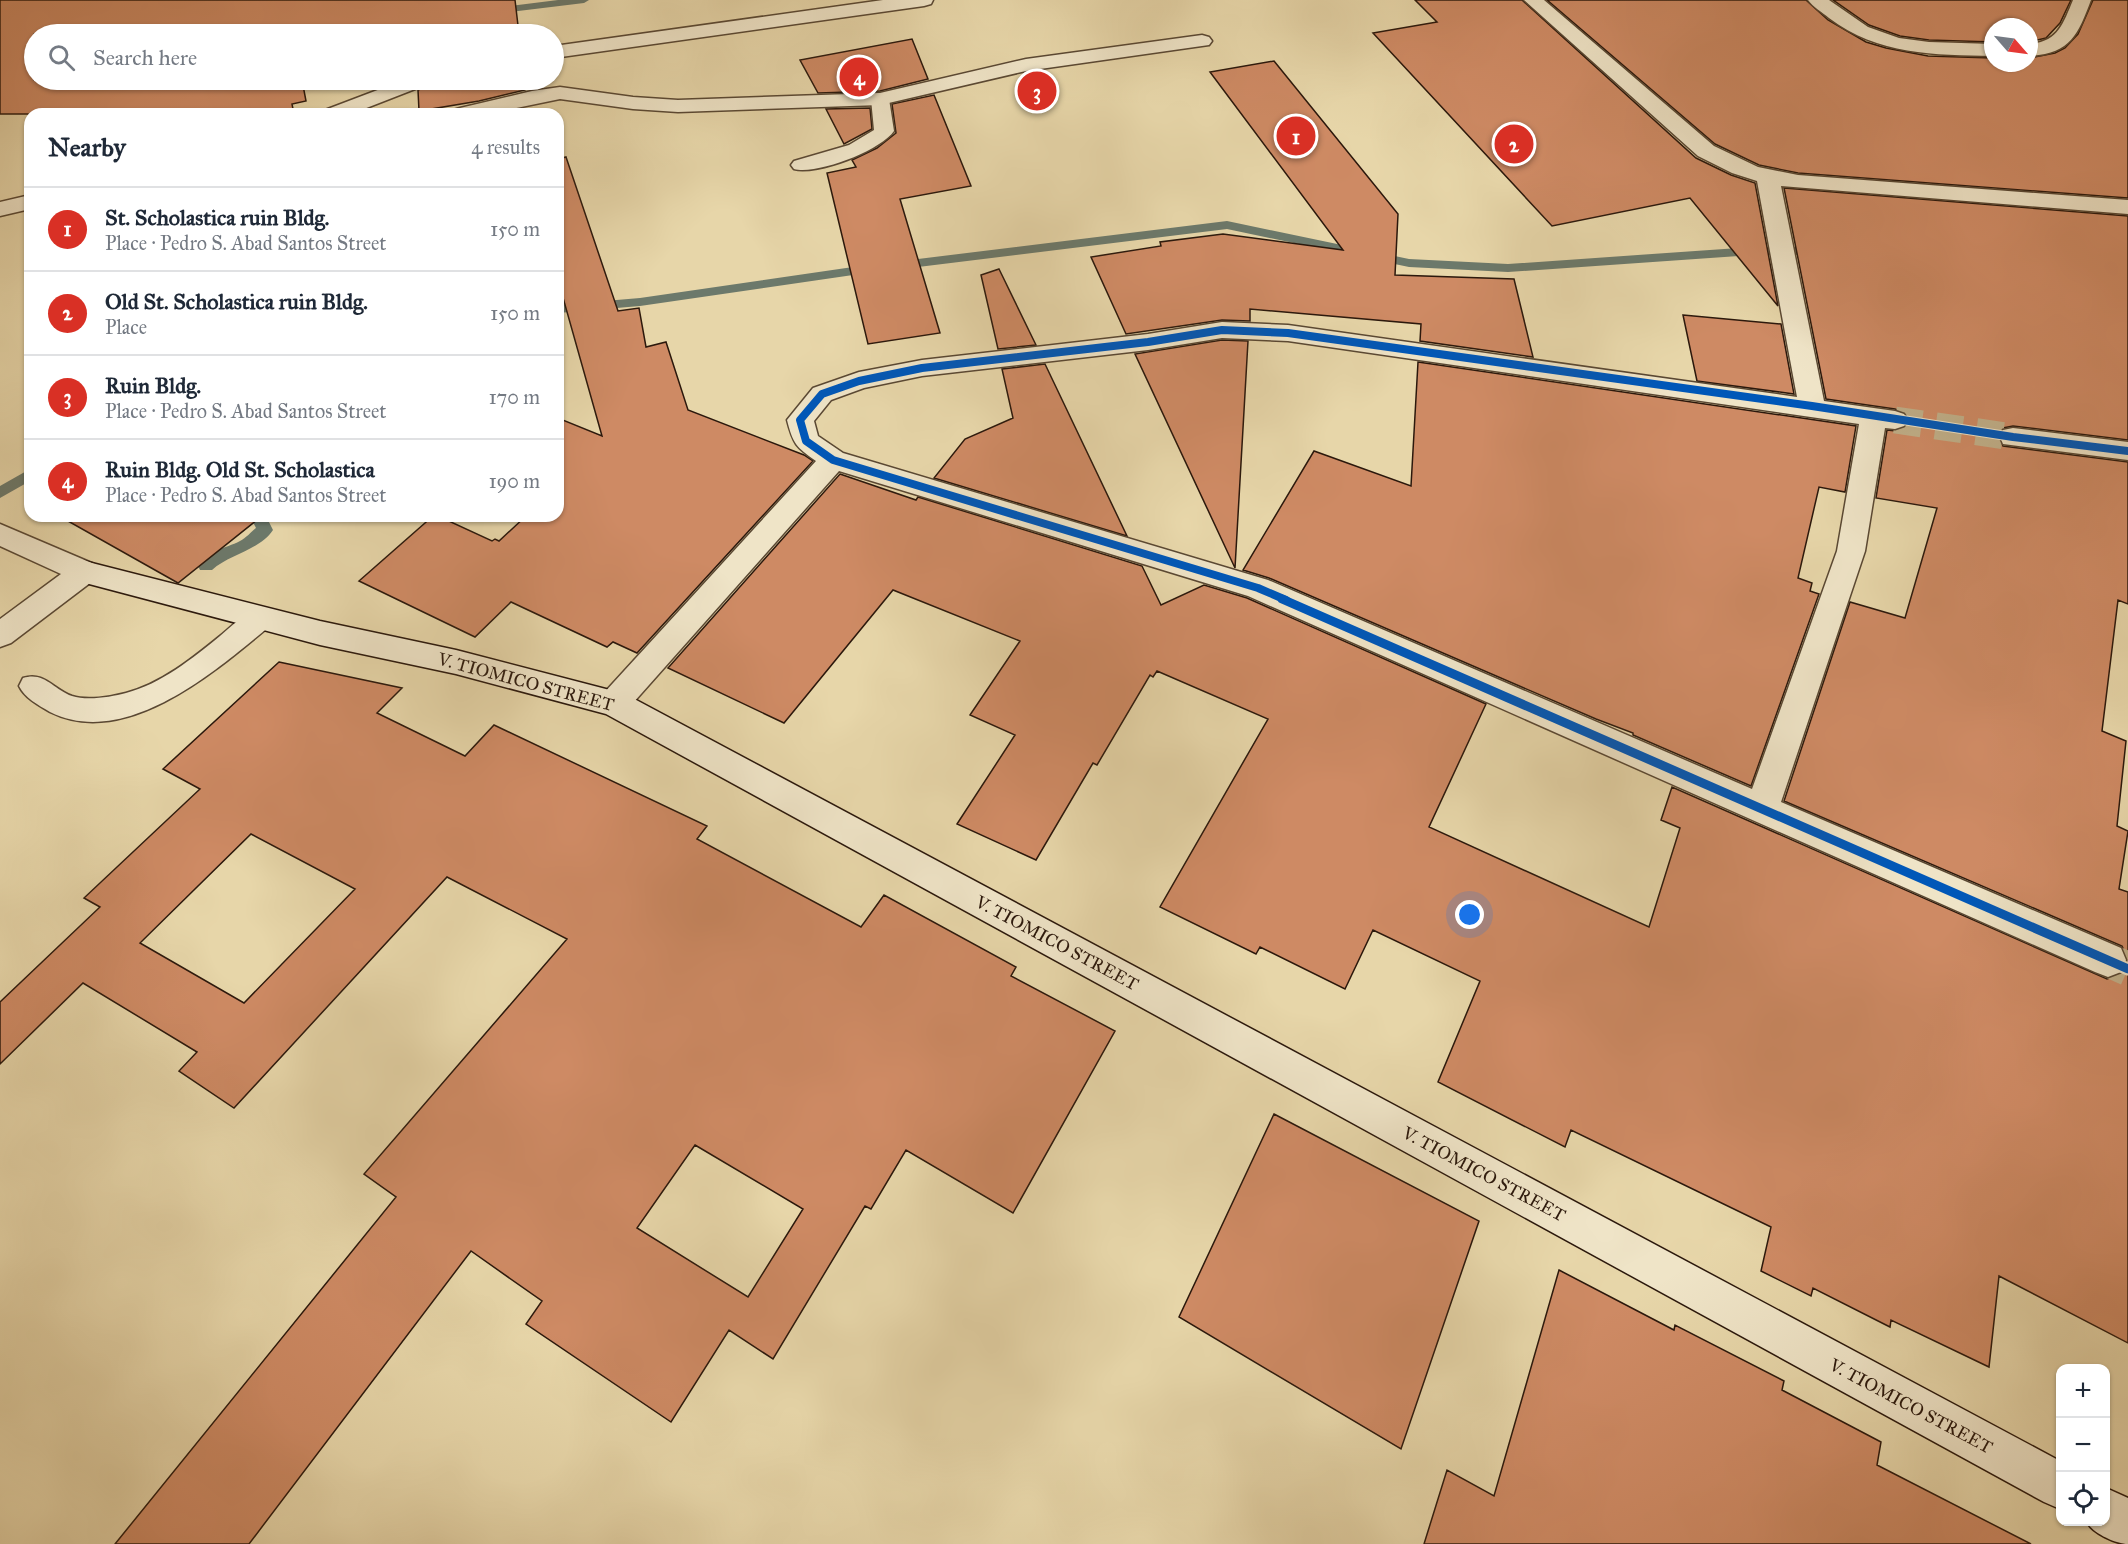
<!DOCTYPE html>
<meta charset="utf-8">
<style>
:root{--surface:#fff;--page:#f2f2f3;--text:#1f2937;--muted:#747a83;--line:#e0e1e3;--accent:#d93025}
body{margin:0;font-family:"IM FELL Great Primer",serif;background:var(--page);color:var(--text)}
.controls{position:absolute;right:18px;bottom:18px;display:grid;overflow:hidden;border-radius:12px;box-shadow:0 2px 4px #0004}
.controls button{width:54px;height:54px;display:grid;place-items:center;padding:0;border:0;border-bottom:2px solid var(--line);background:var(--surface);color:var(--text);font:30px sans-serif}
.compass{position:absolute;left:1984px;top:18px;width:54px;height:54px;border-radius:50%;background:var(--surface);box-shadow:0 2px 4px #0004;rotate:118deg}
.you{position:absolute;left:1470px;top:915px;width:21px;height:21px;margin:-15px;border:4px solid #fff;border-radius:50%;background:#1a73e8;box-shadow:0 0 0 9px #1a73e833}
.badge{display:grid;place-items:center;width:39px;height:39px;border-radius:50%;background:var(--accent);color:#fff;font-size:20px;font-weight:700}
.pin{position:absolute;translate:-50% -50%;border:3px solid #fff;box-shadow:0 2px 6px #0006}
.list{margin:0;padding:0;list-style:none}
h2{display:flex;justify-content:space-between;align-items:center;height:78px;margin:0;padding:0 24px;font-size:26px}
h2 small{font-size:20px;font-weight:400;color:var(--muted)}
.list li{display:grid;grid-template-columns:39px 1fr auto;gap:18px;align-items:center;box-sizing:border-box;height:84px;padding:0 24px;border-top:2px solid var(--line)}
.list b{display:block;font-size:22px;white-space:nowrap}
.list p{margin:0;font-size:20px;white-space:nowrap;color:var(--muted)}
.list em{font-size:20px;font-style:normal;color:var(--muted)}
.icon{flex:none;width:33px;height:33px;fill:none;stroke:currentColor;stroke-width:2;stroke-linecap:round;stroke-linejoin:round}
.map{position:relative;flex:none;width:2128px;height:1544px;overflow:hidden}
.search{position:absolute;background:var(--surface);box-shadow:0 2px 4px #0004;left:24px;top:24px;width:540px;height:66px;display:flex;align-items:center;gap:15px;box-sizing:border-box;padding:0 21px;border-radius:33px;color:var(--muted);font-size:22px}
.panel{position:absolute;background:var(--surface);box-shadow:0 2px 4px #0004;left:24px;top:108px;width:540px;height:414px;border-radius:18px}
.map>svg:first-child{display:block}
</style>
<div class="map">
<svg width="2128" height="1544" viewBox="0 0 2128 1544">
<rect width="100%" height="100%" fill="#e7d6a9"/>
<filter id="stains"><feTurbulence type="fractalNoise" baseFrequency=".00333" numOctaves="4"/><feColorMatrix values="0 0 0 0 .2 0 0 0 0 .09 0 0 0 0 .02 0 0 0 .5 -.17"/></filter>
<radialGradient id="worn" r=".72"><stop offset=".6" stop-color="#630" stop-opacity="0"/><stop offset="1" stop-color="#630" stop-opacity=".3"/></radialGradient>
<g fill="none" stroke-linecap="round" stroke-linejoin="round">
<path fill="#6c796b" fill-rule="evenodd" d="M558,0h31l-5,3 -91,11 -5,-3 5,-3z
M1227,221l182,38 99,5 245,-17h68l6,4 -6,4h-68l-245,17 -99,-5 -182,-38 -374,46 -213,31 -82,7v-8l82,-7 213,-31z
M30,469v12l-30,17v-12z
M250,516h16l7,14c-13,20 -43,24 -61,40h-12l-2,-4c10,-17 27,-17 42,-25 6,-3 11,-9 16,-13z"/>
</g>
<path fill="#ce8a64" stroke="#2b180c" stroke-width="1.5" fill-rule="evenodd" d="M0,0h515l4,34h-485v46h268l4,21 -14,3 2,10h-294z
M1415,0h107l174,158 35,17 24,8 23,123 -88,-108 -138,28 -179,-193 64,-11z
M1547,0h259l22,20 38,22 20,6 42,8 65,2v5h36v-5l26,-5 10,-5 13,-14 15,-34h35v198l-330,-25 -39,-8 -44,-21z
M1833,0h238l-11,23 -14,15 -17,4v-15h-36v15l-64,-2 -29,-4 -31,-11z
M912,39l16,40 -48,12 -62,2 -18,-33z
M1274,61l124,153 -3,61 119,4 19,78 -113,-16 1,-17 -171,-15v12l-28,-1 -96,14 -35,-77 70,-11 -1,-4 63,-8 120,16 -133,-178z
M433,80h91l1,10 -46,11 -60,10 -1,-21 11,-4z
M934,95l37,91 -71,13 40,134 -72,11 -41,-171 29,-6 -4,-7 25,-12 19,-15 -4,-29z
M870,108l2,21 -28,15 -18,-35z
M566,157l52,154 21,-3 7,39 20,-5 22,68 116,45 9,6 -176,192 -24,-11 -6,5 -96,-45 -36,35 -116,-56 74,-65h5l54,25 3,-2 4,2 27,-25h32v-98l44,18 -44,-156v-121z
M1784,188l344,28v224l-115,-14 -10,2 -5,8 5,10 125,16v142l-10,-4 -16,131 24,10 -9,85 11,5 -9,58 9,3v67l-6,-13 -338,-145 66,-199 55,16 32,-110 -61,-10 11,-68 9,1 10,-4 4,-6 -4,-8 -11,-4 -69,-10z
M999,269l37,76 -38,4 -17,-74z
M1683,315l98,9 13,70 -97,-13z
M1222,340l26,1 -13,227 -100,-214z
M1418,362l438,64 -11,66 -26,-5 -21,91 14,5 -2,8 9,3 -68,192 -118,-51v-2l-37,-14 -327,-141 -26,-8 71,-119 97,35z
M1045,364l82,172 -193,-58 31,-39 48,-21 -11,-49z
M840,474l76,26 2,-3 224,69 19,39 43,-20 43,13 239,106 -57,123 220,100 31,-99 -19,-8 11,-33 435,192 15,-5 6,-13v382l-129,-67 -10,91 -98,-47 -1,7 -77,-39 -2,8 -50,-25 10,-44 -200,-97 -6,17 -127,-65 42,-101 -107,-51 -28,59 -85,-42 -4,7 -96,-47 108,-188 -111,-48 -4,6 -3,-2 -53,90 -4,-2 -57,97 -79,-36 58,-89 -45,-20 50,-74 -127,-51 -109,133 -116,-55z
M59,516h203l-84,67z
M279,662l123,26 -25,25 88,43 29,-31 213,101 -10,13 164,88 23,-32 132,72 -5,9 104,55 -102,182 -107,-63 -35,59 -6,-3 -92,153 -44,-29 -58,92 -145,-98 16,-23 -71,-50 -222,293h-134l281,-347 -32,-23 203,-235 -120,-62 -213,231 -55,-37 18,-19 -114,-69 -83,81v-62l100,-95 -16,-9 116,-109 -37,-20zM251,834l104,55 -111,114 -104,-60zM695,1145l108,64 -55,88 -111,-69z
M1274,1114l205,107 -78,228 -222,-132z
M1559,1270l115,60 1,-5 109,56 -2,9 99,52 -4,23 154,79h-607l23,-74 47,26z"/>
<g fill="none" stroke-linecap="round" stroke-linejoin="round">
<path stroke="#c1b08a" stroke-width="27" stroke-dasharray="27 14" stroke-linecap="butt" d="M1895,420l118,17"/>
<path stroke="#c1b08a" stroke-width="34" stroke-dasharray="34 16" stroke-linecap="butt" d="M2108,960l20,9"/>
<g stroke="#5a4833" stroke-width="3">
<path id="service" d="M880,93l7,2 2,4 5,32c-14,20 -77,44 -100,38l-3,-4 3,-4 55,-16 25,-15 -3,-31 2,-4z
M261,607l10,4 4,7 -4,7c-54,45 -145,125 -221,87 -12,-7 -25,-14 -31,-26l4,-8c21,-7 30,11 49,18 15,5 39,1 54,-3 35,-9 67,-35 94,-57 13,-11 25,-23 41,-29z"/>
</g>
<g stroke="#5a4833" stroke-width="3">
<path id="minor" d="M883,0h50l-2,4 -7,2 -370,52v-12z
M1524,0h20l170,146 44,21 40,8 330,25v14l-347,-28 43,215 71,10 9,3 4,6 -4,6 -9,3 -10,-1 -20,123 -84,251 340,146 5,12 -5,12 -13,5 -13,-5 -847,-376 -409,-125 -214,241 -11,4 -11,-4 -5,-9 5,-9 213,-233c-20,-14 -23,-17 -29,-41l26,-32 46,-16 63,-12 226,-26 74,-12 66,3 509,72 -40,-216 -25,-8 -34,-17zM1222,338l66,3 571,83 -22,127 -85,238 -484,-209 -425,-127 -25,-17 -4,-15 17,-21 33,-12 58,-12 226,-26z
M1808,0h21l39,27 31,11 30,4 64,2v12c-59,-1 -115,-1 -164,-38 -7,-6 -16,-11 -21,-18z
M2073,0h18c-13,35 -21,54 -62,56v-12c29,-2 34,-20 44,-44z
M1202,35l7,2 3,4 -3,4 -183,26 -146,34 -202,7 -45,-3 -73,-10 -73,15h-38l4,-4 7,-2 72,-17 28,-4 73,10 45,3 202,-7 146,-34z
M404,80h27l-3,4 -77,30h-30l4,-4z
M30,195v14l-30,7v-14z
M2013,428l115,14v18l-125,-16 -3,-7 3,-7z
M0,524l94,40 5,8 -5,8 -83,63 -11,4v-28l61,-45 -61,-28z"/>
</g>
<g stroke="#2b180c" stroke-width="3">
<path id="secondary" d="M84,561l236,60 136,29 169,44 1435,767v48l-16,-7 -1438,-788 -150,-40 -136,-29 -246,-65 -5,-8 5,-8z
M2106,1488l22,10v46c-12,0 -36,-11 -41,-22h19z"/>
</g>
<use href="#service" fill="#efe4c7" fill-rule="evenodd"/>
<use href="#minor" fill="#efe4c7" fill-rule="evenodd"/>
<use href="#secondary" fill="#efe4c7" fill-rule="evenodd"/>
<g stroke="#efe4c7" stroke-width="10">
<path id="cycleway-far1" d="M1286,600l-28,-12 -425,-128 -27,-19 -6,-21 22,-26 37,-13 63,-13 226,-26 74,-12 66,3 524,73 201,31 115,14"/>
</g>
<g stroke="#efe4c7" stroke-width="13">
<path id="cycleway" d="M1282,599l846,370"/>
</g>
<use href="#cycleway-far1" stroke="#0057b8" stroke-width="8"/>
<use href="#cycleway" stroke="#0057b8" stroke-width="9"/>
</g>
<g text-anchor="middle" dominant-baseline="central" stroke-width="6" stroke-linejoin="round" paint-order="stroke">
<g font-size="18" fill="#2b180c" stroke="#efe4c7">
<text transform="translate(526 682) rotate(15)">V. TIOMICO STREET</text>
<text transform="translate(1057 943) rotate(28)">V. TIOMICO STREET</text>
<text transform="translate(1484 1174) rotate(28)">V. TIOMICO STREET</text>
<text transform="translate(1911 1406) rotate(28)">V. TIOMICO STREET</text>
</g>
</g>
<rect width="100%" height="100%" filter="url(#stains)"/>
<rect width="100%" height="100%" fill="url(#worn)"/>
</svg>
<div class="controls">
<button>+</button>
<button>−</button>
<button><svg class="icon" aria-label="locate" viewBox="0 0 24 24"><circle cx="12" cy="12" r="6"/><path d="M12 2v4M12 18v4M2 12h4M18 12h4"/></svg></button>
</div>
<svg class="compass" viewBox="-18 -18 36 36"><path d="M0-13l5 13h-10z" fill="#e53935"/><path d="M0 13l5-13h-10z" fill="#747a83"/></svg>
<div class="you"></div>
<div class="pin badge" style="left:1296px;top:136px">1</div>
<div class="pin badge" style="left:1514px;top:144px">2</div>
<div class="pin badge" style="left:1037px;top:91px">3</div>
<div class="pin badge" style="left:859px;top:77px">4</div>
<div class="search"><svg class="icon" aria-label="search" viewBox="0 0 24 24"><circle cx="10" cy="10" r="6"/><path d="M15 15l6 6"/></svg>Search here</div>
<section class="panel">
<h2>Nearby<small>4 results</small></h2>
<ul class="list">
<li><span class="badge">1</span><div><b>St. Scholastica ruin Bldg.</b><p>Place · Pedro S. Abad Santos Street</p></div><em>150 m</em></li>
<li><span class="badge">2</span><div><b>Old St. Scholastica ruin Bldg.</b><p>Place</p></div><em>150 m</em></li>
<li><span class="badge">3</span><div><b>Ruin Bldg.</b><p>Place · Pedro S. Abad Santos Street</p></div><em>170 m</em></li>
<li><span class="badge">4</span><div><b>Ruin Bldg. Old St. Scholastica</b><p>Place · Pedro S. Abad Santos Street</p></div><em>190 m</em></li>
</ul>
</section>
</div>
